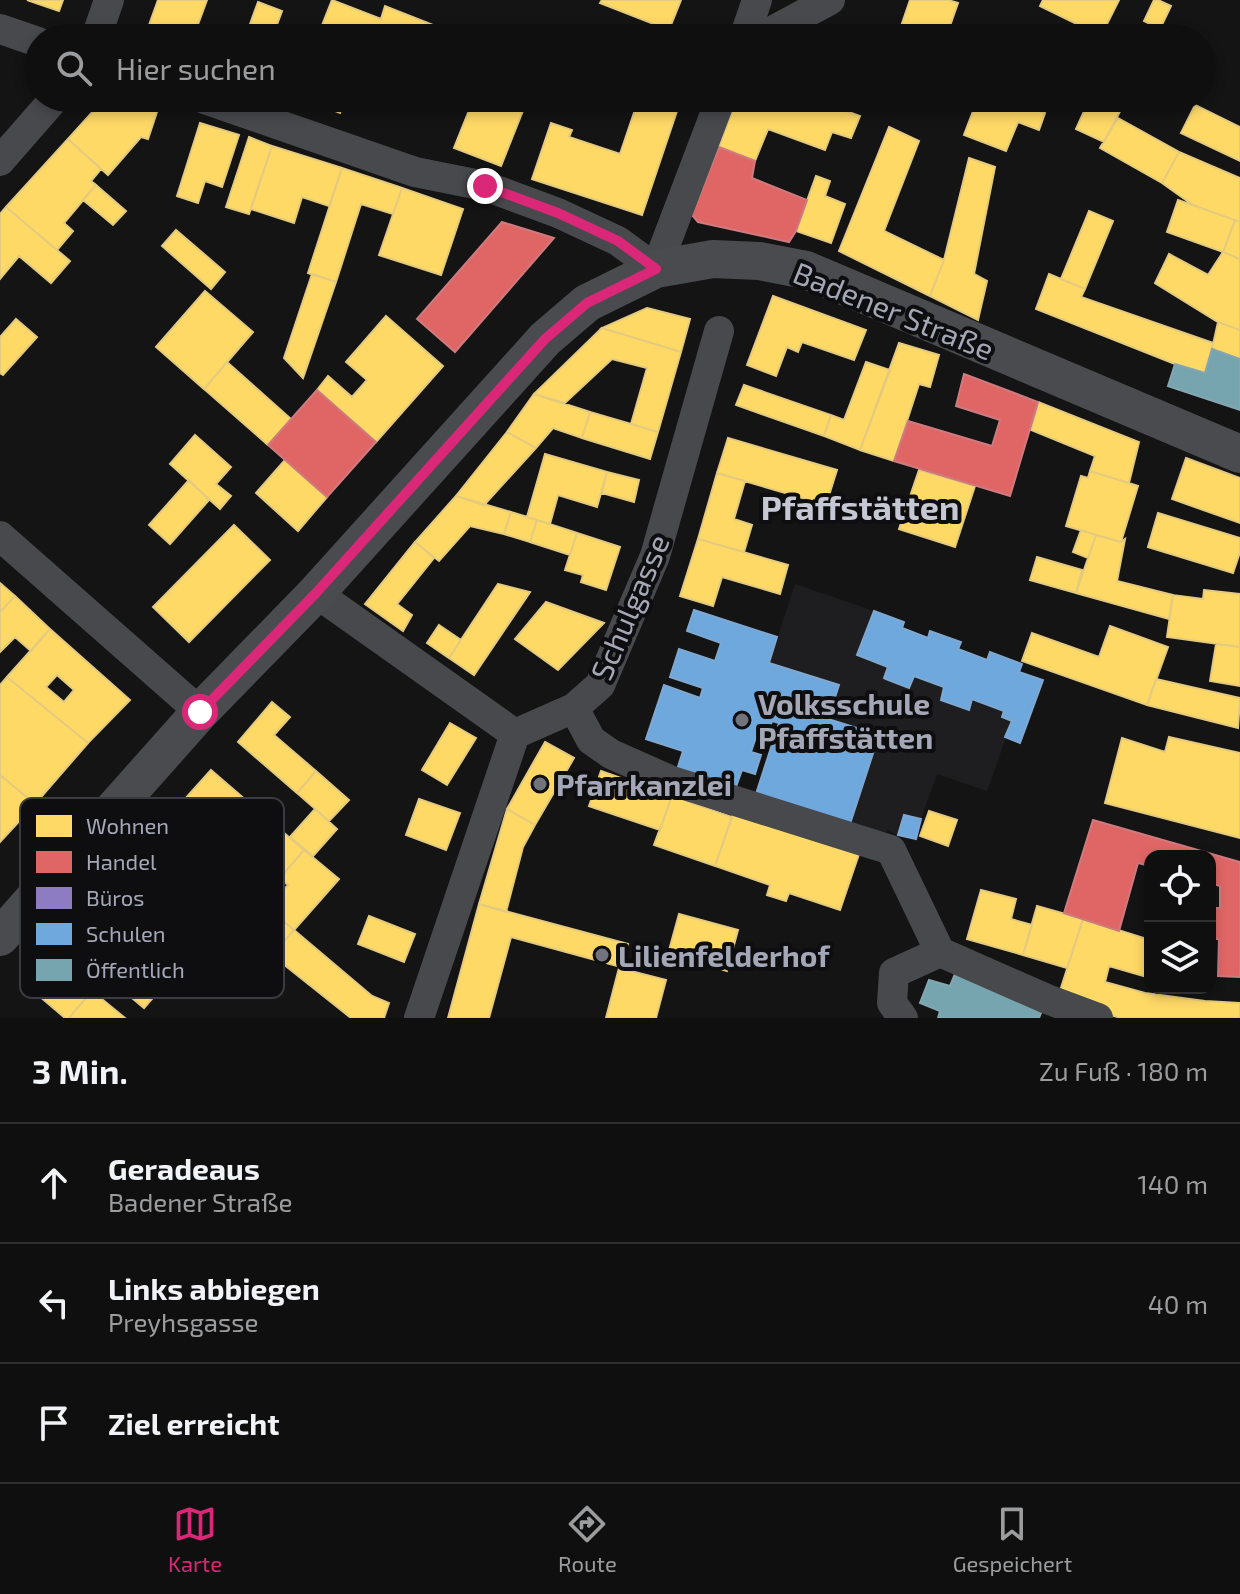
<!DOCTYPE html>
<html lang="de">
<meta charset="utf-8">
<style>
:root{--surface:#0f0f0f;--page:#181818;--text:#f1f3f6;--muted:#9b9c9e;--line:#2f2f2f;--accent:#db2777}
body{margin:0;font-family:"Exo 2",sans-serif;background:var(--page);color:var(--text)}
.controls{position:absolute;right:24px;bottom:24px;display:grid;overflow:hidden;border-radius:16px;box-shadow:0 4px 12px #0003}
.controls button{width:72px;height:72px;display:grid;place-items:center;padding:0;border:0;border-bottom:2px solid var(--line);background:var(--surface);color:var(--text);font:40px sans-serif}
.stop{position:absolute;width:24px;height:24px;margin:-18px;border:6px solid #db2777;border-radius:50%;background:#fff}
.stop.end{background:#db2777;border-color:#fff;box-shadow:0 2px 8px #0008}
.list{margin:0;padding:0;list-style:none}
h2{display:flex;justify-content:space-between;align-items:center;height:104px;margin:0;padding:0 32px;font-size:34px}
h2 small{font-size:26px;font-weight:400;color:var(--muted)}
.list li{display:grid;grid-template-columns:52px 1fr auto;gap:24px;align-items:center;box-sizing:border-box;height:120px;padding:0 32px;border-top:2px solid var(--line)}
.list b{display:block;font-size:30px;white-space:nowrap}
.list p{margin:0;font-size:26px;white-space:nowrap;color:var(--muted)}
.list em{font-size:26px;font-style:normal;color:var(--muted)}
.icon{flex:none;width:44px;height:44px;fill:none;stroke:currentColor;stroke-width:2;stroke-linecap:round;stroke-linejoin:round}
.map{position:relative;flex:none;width:1240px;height:1018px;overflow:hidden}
.search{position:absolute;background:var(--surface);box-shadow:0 4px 12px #0003;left:24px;right:24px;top:24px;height:88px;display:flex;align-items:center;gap:20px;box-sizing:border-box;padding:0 28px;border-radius:44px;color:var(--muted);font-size:30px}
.sheet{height:464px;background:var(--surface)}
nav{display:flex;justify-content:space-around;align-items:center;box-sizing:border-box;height:112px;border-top:2px solid var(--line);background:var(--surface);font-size:22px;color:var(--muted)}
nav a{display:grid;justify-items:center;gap:4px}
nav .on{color:var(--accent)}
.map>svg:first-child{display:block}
</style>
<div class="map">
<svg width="1240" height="1018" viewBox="0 0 1240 1018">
<rect width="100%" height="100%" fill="#141414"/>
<path fill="#1e1e20" d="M795,584l79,27 -17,44 31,12 -4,11 25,10 5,-12 30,11 -3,13 27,10 4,-11 32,12 8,10 -25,70 -50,-17 -16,45 -17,-4 -6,20 -11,-5 -2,5 -35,-12 28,-87 -50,-17 11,-34 -70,-22z"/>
<path fill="#ffd966" stroke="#e4ca7e" stroke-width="2" fill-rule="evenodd" d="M27,0h36l-4,11z
M158,0h49l-14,38h-18l-27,-10z
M332,0l49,19 4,-13 81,32h-149z
M602,0h79l-12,30 -69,-27z
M910,0h38l10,3 -8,23 15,6 -2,6h-66z
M1043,0h76l-18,36 -61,-30z
M1154,0h4l13,6 -11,23 -16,-8z
M258,2l24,9 -10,27h-27z
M105,98h20l33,11 -10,30 -7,-2 -33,38 -40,-36z
M302,98h44l-6,15z
M474,98h54l-27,68 -47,-18z
M639,98h30l11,4 -38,113 -110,-36 19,-56 21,7 -3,7 51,17z
M737,98h74l49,18 -9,22 -19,-6 -7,18 -57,-21 -13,32 -36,-14z
M978,98l12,4 1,-4h16l38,15 -6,17 -21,-8 -12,29 -42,-16z
M1090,98h37l-23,44 -28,-13z
M1195,105l45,22v34l-59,-28z
M1118,118l61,34 -17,31 -62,-35z
M200,123l39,12 -17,52 -17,-6 -7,22 -21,-7z
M889,127l30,14 -35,90 60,29 -14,36 -91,-45z
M249,137l23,9 -23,68 -23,-7z
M68,139l33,30 -10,12 5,4 -32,38 9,8 -16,19 -51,-43z
M272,146l70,22 -13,38 -27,-9 -8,26 -43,-14z
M1179,152l61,26v44l-47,-17 -31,-22z
M969,158l26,9 -21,107 13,7 -9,39 -48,-24 14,-36z
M342,168l60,20 -9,26 -32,-10 -25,78 -28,-9z
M816,176l14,5 -5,15 20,8 -14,39 -35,-12z
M96,185l30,26 -13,14 -30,-25z
M402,188l61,21 -22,66 -62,-20z
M1178,200l57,20 -12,32 -56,-20z
M6,207l64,54 -19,22 -32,-27 -19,23v-65z
M1089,211l24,10 -28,68 -24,-10z
M1235,220l5,2v37l-17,-7z
M176,230l49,42 -14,17 -49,-43z
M1223,252l17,7v71l-22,-8 -63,-39 14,-29 39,21z
M312,274l24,8 -33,96 -19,-20z
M1049,274l36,15 -4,8 132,46 -8,30 -30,-9 -139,-55z
M205,291l48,41 -49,57 -48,-42z
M773,296l93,34 -12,30 -52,-18 -4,10 -11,-5 -11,29 -29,-11z
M647,308l43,11 -9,33 -79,-24z
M386,316l57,50 -67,76 -59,-52 11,-14 24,21 15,-17 -21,-18z
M16,319l21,18 -34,38 -3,-2v-36z
M1218,322l22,8v29l-28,-10z
M602,328l79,24 -23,80 -27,-8 16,-56 -35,-9 -47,44 -31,-9z
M899,343l40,12 -9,32 -11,-3 -25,77 -34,-11z
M227,362l64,57 -23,26 -64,-56z
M866,362l24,8 -30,80 -36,-14 7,-21 13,5z
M744,385l87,30 -7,21 -88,-31z
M534,394l56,18 -8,26 -29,-10 -17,20 -29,-16z
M1038,402l101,40 -10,41 -39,-12 5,-15 -64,-26z
M590,412l68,20 -8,27 -68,-21z
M507,432l29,16 -52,57 -28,-9z
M195,435l36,32 -15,17 15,12 -11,13 -50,-45z
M728,438l109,32 -11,35 -109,-32z
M545,454l62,18 -10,35 -39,-12 -8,29 -23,-7z
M1186,458l54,20v45l-68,-24z
M285,460l42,37 -29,34 -42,-38z
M919,470l56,16 -20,61 -56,-18z
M1090,471l48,15 -17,56 -55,-16 15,-50 7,2z
M607,472l32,8 -5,22 -32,-9z
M717,473l28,8 -11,38 18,6 -8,27 -46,-13z
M189,480l20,20 -39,44 -21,-19z
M456,496l55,16 -7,22 -34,-8 -31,35 -24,-19z
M511,512l26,8 -7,22 -26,-8z
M1158,513l82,25v14l-7,21 -85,-26z
M537,520l40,13 -7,22 -40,-13z
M234,525l36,35 -81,82 -36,-35z
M1081,530l15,5 -8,23 -15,-6z
M577,533l43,14 -14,43 -25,-8 2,-7 -18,-5z
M1096,535l25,7 4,-3 -8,42 56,14 -4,24 -93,-26z
M698,539l90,26 -8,29 -58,-17 -9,29 -33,-10z
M415,542l19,16 -37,46 15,11 -9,16 -38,-27z
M1037,557l45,13 -6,23 -46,-13z
M0,583l15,13 -15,16z
M498,584l32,8 -56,83 -25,-17z
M1204,590l36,4v53l-73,-10 6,-42 30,4z
M15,596l35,33 -19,22 -16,-14 -15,15v-40z
M546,602l58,21 -46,47 -43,-31z
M439,625l22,15 -12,18 -22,-15z
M1110,626l58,21 -21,58 -125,-44 10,-28 67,24z
M50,629l80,71 -42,43 -81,-66zM57,675l17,15 -10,12 -18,-15z
M1216,644l24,3v39l-30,-5z
M7,677l81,66 -53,61 -35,-29v-90z
M1156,679l84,19 -2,30 -91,-23z
M272,702l18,15 -16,18 42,36 -19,22 -59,-51z
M450,723l26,15 -29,47 -25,-15z
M1169,737l71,16v85l-135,-35 17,-65 43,14z
M545,742l29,16 -39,67 -28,-16z
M211,770l93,80 -24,28 -68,-60 -20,22 -25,-21z
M316,771l33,29 -20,21 -32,-28z
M601,771l71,25 -12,34 -71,-24z
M0,775l35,29 -35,38z
M672,796l60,21 -17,49 -61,-21z
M419,799l41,14 -14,37 -40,-15z
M736,805l125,43 -21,62 -51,-17 -3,8 -19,-6 3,-10 -55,-19z
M315,809l22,20 -24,27 -23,-19z
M507,809l28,16 -12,22 -17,65 -27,-8z
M929,811l28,9 -9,26 -28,-10z
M304,850l35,29 -45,51 -26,-22 20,-23 -8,-7z
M981,890l35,9 -5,20 21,6 -9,30 -56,-16z
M479,904l149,40 -7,23 -110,-30 -22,81h-41z
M1037,906l46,13 -16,49 -44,-13z
M268,908l26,22 -44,51 -26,-22z
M679,914l59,16 -11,41 -59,-17z
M369,916l46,18 -11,28 -46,-18z
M1083,919l67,21v38l-41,-12 -4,16 40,11 60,8 35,2v15h-119l-25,-7 -36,-20z
M76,925l81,68 -13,15 -49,-41 -14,15 11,9 -23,27h-4l-40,-34z
M294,930l78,66 17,7 -5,15h-33l-79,-63z
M619,968l47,12 -10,38h-50z
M92,991l33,27h-56z"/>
<path fill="#e06666" stroke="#ce7a7e" stroke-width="2" d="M719,147l36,14 -3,17 55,22 -11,31 -7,11 -91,-20 -6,-7z
M502,222l52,16 -99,114 -38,-33z
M964,374l74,28 -28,94 -116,-35 14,-40 84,25 8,-26 -44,-14z
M317,390l59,52 -49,55 -59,-52z
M1093,820l147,42v115l-22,-1 1,-37h-9v-31h10v-22l-10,-3v-27h-60v10l-12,-3 -19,68 -55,-18z"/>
<path fill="#6fa8dc" stroke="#7fa8d1" stroke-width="2" d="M694,610l83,27 -8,26 70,22 -11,34 51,16 -31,95 -94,-30 25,-77 -7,-2 -5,15 -10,-2 -6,18 10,3 -6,19 -13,-4 -9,25 -58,-19 8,-25 -37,-12 18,-54 36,13 3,-10 -33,-11 9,-28 36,12 6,-18 -34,-12z
M874,611l30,11 -2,6 26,10 2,-7 31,11 -3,7 29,11 3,-8 32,12 -3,8 24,8 -23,63 -15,-6 7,-16 -10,-4 2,-6 -32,-12 -3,11 -28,-10 3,-13 -30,-11 -5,12 -23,-9 -2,-1 4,-11 -31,-12z
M904,815l17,4 -5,20 -18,-4z"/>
<path fill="#76a5af" stroke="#84a6b1" stroke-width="2" d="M1212,349l28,10v51l-72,-24 7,-22 30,9z
M955,974l89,31 -5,13h-101l2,-7 -20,-8 9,-23 21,6z"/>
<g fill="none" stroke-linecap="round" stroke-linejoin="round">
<path stroke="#48494d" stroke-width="30" d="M0,29l38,13
M96,38l13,-38
M744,38l13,-38
M759,38l71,-38
M202,98l213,74 70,14 73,27 60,28 38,28 65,-171
M0,161l55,-63
M0,536l200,176
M316,593l199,141
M574,708l17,32 20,14 61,27 219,69 49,102 -46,21 -2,30 11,15
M940,952l107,47 51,19
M419,1018l96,-284 59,-26 26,-23 55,-129 64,-225"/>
<path stroke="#4a4b4f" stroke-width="38" d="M0,937l200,-225 116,-119 229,-254 42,-36 69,-34 57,-10 46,2 47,9 434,184"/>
</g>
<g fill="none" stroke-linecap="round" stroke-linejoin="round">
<path stroke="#db2777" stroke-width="10" d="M200,712l116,-119 229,-254 42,-36 69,-34 -38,-28 -60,-28 -73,-27"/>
</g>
<g fill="#72747d" stroke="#0e0e10" stroke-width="3">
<circle cx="742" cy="720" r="8"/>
<circle cx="540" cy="784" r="8"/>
<circle cx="602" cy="955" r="8"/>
</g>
<g text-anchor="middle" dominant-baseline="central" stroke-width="8" stroke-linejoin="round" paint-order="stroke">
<g font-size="30" fill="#a4a8b6" stroke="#0e0e10">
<text transform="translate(894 310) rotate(22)">Badener Straße</text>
<text transform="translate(629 607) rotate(-67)">Schulgasse</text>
</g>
<g font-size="30" font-weight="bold" fill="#a4a8b6" stroke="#0e0e10" text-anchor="start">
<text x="758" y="703">Volksschule<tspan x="758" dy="34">Pfaffstätten</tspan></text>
<text x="556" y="784">Pfarrkanzlei</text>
<text x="618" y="955">Lilienfelderhof</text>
</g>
<g font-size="34" font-weight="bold" fill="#c5c8d2" stroke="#0e0e10">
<text x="860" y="506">Pfaffstätten</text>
</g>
</g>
<rect x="20" y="798" width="264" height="200" rx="12" fill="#0e0e10" stroke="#3b3c42" stroke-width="2"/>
<rect x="36" y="815" width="36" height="22" fill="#ffd966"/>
<rect x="36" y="851" width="36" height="22" fill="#e06666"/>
<rect x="36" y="887" width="36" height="22" fill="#8e7cc3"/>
<rect x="36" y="923" width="36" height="22" fill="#6fa8dc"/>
<rect x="36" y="959" width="36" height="22" fill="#76a5af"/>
<g font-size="22" fill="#a4a8b6">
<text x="86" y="834">Wohnen</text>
<text x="86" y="870">Handel</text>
<text x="86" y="906">Büros</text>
<text x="86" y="942">Schulen</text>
<text x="86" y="978">Öffentlich</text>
</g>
</svg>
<div class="controls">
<button><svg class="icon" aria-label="locate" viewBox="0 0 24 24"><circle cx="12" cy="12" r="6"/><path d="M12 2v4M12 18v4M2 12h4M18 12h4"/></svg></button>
<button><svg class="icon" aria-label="layers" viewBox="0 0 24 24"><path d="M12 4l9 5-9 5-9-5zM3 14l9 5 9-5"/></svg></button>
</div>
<div class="stop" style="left:200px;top:712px"></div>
<div class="stop end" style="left:485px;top:186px"></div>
<div class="search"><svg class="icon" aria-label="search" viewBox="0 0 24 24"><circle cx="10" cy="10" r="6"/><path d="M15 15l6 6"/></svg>Hier suchen</div>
</div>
<section class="sheet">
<h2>3 Min.<small>Zu Fuß · 180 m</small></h2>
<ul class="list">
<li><svg class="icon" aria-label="ahead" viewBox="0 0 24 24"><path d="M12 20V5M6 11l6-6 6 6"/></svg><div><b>Geradeaus</b><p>Badener Straße</p></div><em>140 m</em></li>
<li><svg class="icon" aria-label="left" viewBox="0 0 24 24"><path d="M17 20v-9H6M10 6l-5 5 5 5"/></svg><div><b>Links abbiegen</b><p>Preyhsgasse</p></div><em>40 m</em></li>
<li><svg class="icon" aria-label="arrive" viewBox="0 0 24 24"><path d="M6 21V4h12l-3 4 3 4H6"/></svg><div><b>Ziel erreicht</b></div></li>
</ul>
</section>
<nav>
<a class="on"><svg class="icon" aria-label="map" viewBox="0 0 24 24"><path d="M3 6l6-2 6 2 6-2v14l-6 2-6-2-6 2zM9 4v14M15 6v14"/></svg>Karte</a>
<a><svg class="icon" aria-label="directions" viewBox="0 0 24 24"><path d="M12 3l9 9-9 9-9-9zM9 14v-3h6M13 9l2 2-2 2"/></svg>Route</a>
<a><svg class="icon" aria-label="saved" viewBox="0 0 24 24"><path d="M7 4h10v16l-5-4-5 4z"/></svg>Gespeichert</a>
</nav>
